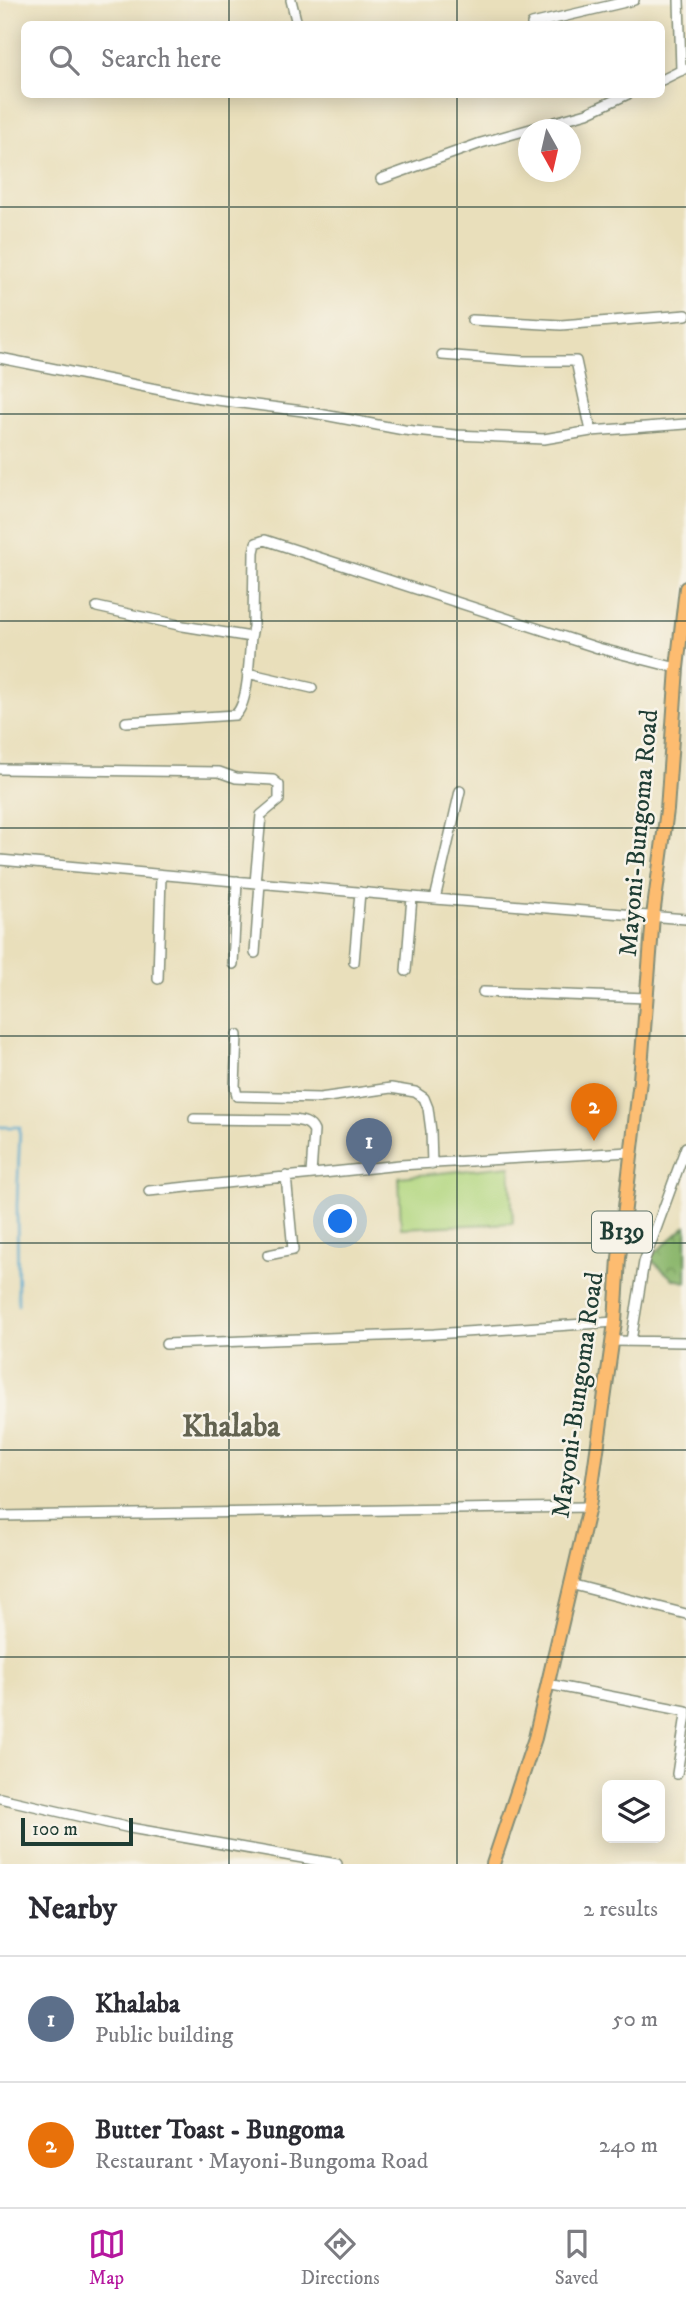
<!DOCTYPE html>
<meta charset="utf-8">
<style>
:root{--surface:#fff;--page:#f2f2f3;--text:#2b2b33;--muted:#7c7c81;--line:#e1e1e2;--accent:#b5179e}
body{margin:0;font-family:"IM FELL DW Pica",serif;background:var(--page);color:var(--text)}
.controls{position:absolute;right:21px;bottom:21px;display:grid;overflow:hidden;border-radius:10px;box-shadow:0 4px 18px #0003}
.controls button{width:63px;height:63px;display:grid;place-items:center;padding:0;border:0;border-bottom:2px solid var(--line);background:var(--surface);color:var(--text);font:35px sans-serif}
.compass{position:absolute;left:518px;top:119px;width:63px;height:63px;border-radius:50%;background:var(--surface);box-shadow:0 4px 18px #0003;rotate:172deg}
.scale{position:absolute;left:21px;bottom:18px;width:112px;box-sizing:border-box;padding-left:7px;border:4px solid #1f3d34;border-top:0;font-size:19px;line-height:24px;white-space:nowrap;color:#1f3d34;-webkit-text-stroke:5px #f7f3e8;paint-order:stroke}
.you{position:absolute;left:341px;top:1222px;width:24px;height:24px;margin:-18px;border:5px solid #fff;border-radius:50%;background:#1a73e8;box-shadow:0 0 0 10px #1a73e833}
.badge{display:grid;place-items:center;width:46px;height:46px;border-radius:50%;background:var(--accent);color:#fff;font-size:23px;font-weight:700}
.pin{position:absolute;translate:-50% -58px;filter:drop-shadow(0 2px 4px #0008)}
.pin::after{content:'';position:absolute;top:37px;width:24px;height:21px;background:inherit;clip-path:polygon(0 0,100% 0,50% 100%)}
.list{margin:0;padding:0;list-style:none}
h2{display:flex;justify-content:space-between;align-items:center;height:91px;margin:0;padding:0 28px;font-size:30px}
h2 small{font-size:23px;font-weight:400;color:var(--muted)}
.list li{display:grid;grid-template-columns:46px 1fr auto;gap:21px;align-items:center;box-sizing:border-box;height:126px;padding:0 28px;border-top:2px solid var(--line)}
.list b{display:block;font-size:26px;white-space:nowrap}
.list p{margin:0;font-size:23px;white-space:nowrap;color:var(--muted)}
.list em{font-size:23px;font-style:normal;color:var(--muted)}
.icon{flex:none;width:38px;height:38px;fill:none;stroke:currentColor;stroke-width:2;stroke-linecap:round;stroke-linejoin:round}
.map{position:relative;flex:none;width:686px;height:1864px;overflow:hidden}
.search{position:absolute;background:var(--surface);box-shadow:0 4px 18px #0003;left:21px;right:21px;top:21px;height:77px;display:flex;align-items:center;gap:18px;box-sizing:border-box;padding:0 24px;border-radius:10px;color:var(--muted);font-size:26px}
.sheet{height:343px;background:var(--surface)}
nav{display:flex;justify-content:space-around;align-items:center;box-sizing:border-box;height:98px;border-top:2px solid var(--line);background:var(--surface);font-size:19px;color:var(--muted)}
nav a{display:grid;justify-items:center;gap:4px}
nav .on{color:var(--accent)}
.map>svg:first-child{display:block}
</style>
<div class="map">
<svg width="686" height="1864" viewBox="0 0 686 1864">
<defs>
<pattern id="forest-crowns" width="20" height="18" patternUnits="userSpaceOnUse" patternTransform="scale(1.75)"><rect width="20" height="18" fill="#8db86e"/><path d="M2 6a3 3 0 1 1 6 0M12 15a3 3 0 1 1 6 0" fill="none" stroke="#73975b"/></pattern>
</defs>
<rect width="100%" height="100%" fill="#f7f3e8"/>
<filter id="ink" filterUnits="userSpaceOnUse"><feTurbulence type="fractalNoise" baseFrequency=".0143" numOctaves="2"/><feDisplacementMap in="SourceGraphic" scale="14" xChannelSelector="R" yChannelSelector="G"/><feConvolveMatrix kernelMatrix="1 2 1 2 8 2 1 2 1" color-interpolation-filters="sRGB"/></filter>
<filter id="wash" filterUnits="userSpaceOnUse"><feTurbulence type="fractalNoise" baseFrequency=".00686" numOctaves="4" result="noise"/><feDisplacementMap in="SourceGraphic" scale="28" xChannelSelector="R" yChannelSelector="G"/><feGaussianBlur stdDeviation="1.57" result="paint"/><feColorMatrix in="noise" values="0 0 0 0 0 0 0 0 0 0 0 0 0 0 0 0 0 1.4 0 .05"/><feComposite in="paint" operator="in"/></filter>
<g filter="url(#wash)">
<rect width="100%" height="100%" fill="#e9dfbb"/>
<path fill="#b2d780" stroke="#688a5a" stroke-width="2" d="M510,1166l3,57 -112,5 -2,-51z"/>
<path fill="url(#forest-crowns)" stroke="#567a51" stroke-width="2" d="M686,1226v56l-13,-3 -24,-21z"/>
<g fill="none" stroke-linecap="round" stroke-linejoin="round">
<path stroke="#4fa5cb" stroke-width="2.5" d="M0,1127h20l-3,78 1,100"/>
</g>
</g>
<g filter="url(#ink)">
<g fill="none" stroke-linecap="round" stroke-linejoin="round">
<g stroke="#848e78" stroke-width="12">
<path id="minor" d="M291,0l6,24
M679,0l2,71
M532,24l102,-24
M662,80l22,-11
M381,179l100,-36 106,-30 41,-19
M472,320l89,5 125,-10
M442,355l80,6h54l15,70
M0,358l201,40 102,13 101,19 52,5 88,4 47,-8 95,-7
M97,607l86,19 68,11 2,-10 1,-75 2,-9 9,-3 333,108 79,20
M247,673l65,15
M126,722l109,-7c14,-11 14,-59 16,-78
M0,769l219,3 17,6 37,2 6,5v15l-18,15 -6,68
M0,860l435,39 251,20
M435,899l25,-108
M255,953l5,-70
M354,962l6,-70
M233,964l4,-83
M406,971l6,-74
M158,979l3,-104
M483,992l164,6
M237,1035l-2,51 2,10 83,2 71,-10 24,4 9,6 4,10 3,23 1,33
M194,1119l99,1c9,1 17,2 21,11l-3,43
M149,1191l251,-26 230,-13
M268,1255l25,-5 -7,-74
M613,1341l73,1
M631,1341l13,-79 42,-115
M166,1344l268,-10 181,-12
M0,1516l589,-9
M570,1584l116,30
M547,1684l139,27
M677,1774l9,-59
M0,1798l130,30 207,36"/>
</g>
<g stroke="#848e78" stroke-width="16">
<path id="major" d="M493,1864l42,-126 54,-231 26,-185 4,-64 21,-178 13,-164 14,-106 10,-142 9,-80"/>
</g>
<use href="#minor" stroke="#fff" stroke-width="9"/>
<use href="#major" stroke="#fdbc70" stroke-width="12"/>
</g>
</g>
<path fill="none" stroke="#1f3d34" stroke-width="2" stroke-opacity="0.55" d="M229,0v24M457,0v24M229,94v1770M457,94v1770M0,207h686M0,414h686M0,621h686M0,828h686M0,1036h686M0,1243h686M0,1450h686M0,1657h686"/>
<g text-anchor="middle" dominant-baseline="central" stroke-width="5" stroke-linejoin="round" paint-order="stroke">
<rect fill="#f7f3e8" stroke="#60746a" stroke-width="2" x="592" y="1211.5" width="60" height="41" rx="5"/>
<g font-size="24" font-weight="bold" fill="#1f3d34">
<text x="622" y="1232">B139</text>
</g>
<g font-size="26" fill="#1f3d34" stroke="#f7f3e8">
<text transform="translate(639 833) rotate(-85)">Mayoni-Bungoma Road</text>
<text transform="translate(578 1395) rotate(-82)">Mayoni-Bungoma Road</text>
</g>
<g font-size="30" font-weight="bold" fill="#636351" stroke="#f7f3e8">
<text x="231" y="1427">Khalaba</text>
</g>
</g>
</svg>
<div class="controls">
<button><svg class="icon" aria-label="layers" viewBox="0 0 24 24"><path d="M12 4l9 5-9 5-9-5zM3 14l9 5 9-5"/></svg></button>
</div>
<svg class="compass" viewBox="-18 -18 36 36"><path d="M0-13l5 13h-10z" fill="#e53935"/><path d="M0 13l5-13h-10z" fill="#7c7c81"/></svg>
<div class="scale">100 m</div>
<div class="you"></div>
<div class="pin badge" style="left:369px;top:1176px;background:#5c6f8a">1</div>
<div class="pin badge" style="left:594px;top:1141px;background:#e8710a">2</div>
<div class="search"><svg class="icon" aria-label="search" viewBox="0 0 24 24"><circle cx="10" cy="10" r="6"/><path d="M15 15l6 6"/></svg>Search here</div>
</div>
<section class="sheet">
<h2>Nearby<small>2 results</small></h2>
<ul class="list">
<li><span class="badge" style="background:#5c6f8a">1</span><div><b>Khalaba</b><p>Public building</p></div><em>50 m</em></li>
<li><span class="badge" style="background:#e8710a">2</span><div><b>Butter Toast - Bungoma</b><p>Restaurant · Mayoni-Bungoma Road</p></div><em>240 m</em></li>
</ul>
</section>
<nav>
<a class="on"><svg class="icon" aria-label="map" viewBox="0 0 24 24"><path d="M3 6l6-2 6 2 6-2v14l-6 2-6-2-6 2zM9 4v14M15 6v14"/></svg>Map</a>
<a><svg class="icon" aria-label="directions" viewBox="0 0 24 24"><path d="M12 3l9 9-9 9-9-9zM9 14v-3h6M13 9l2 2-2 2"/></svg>Directions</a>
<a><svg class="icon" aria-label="saved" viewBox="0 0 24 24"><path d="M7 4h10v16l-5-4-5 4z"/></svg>Saved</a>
</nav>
